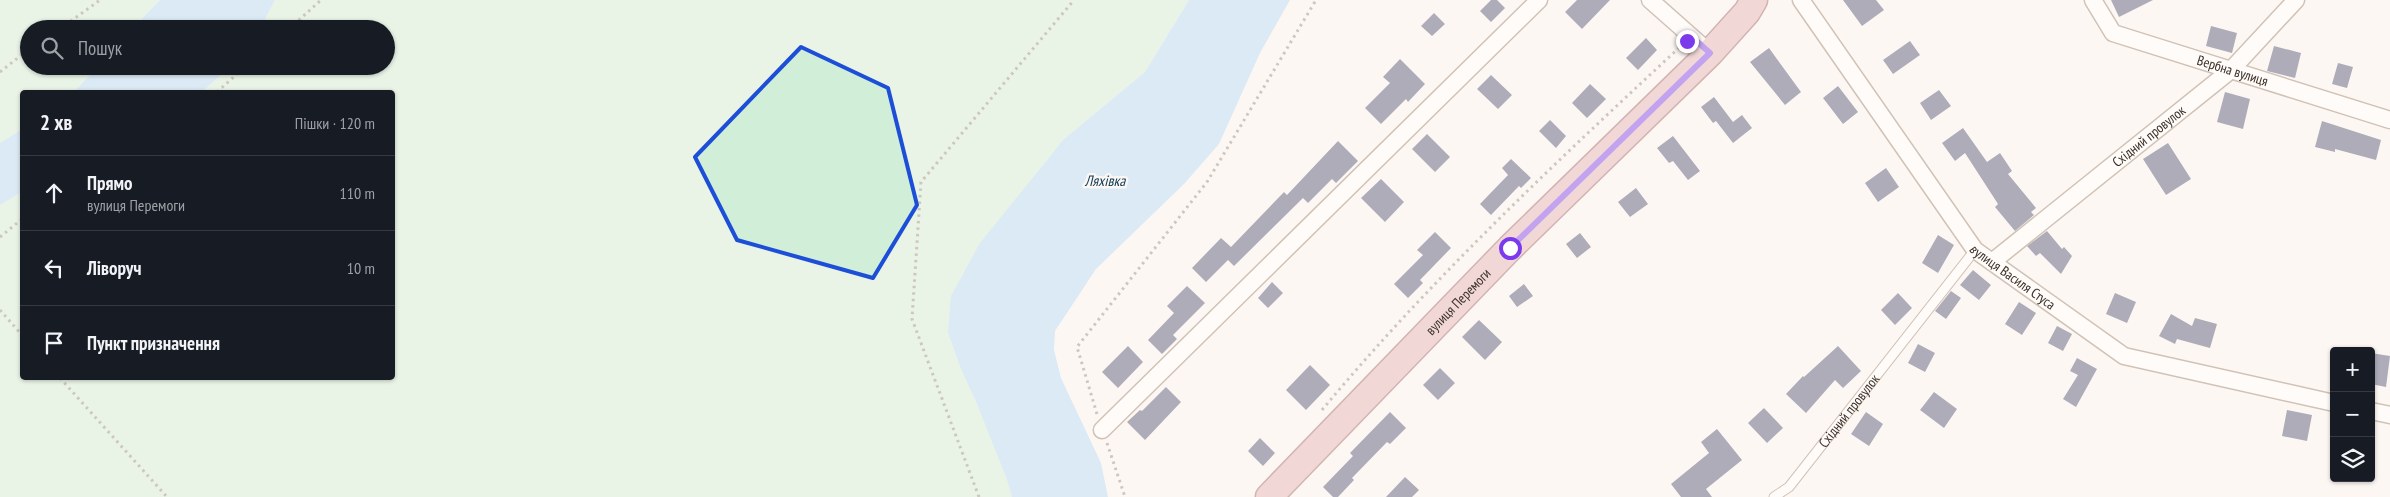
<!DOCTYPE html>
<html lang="uk">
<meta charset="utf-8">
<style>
:root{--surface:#171b24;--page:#20242c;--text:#f1f3f6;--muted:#9ea1a6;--line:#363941}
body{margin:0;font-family:"PT Sans Narrow",sans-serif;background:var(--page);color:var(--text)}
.controls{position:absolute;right:15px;bottom:15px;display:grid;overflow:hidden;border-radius:5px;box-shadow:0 1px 4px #0004}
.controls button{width:45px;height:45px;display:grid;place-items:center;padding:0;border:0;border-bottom:1px solid var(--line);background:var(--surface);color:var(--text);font:25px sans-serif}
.stop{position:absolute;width:15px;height:15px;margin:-11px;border:4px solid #7c3aed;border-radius:50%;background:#fff}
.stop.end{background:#7c3aed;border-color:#fff;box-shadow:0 1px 5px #0008}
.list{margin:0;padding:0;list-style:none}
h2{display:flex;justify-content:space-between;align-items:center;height:65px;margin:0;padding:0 20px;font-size:21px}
h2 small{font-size:16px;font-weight:400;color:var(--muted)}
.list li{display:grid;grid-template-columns:32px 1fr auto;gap:15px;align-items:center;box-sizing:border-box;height:75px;padding:0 20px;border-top:1px solid var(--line)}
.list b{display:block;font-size:19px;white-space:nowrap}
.list p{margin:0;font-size:16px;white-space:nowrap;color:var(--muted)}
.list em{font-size:16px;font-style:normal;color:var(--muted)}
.icon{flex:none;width:28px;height:28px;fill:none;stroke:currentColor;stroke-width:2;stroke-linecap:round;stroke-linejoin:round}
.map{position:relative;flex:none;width:2390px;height:497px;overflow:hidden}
.search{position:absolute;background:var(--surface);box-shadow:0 1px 4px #0004;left:20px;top:20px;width:375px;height:55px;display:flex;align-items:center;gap:12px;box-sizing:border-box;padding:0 18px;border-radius:28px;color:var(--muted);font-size:19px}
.panel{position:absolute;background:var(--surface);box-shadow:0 1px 4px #0004;left:20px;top:90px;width:375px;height:290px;border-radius:5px}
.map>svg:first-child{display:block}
</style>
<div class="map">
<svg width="2390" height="497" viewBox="0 0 2390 497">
<rect width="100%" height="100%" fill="#fdf7f3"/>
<path fill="#d0eed8" d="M0,0h160l-28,29h-103v37h69l-24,26h-52v37l-22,14z
M275,0h914l-44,72 -81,67 -116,194c19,55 49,107 64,164h-1012v-292l22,-13v186h370v-286h-190l29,-26h155v-37h-126z"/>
<path fill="#b2d9f7" d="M160,0h115l-15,29h-128z
M1189,0h101l-30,53 -41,91 -35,40 -88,85 -41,62 -1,19 7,28 40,85 7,34h-96l-6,-20 -29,-73 -16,-35 -13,-36 3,-37 29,-53 84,-104 81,-67z
M98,66h133l-29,26h-128z
M22,129v63l-22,13v-62z"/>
<path fill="#505075" d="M1491,0h6l8,8 -14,14 -11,-11z
M1577,0h33l-28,29 -17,-17z
M1843,0h33l8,10 -22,16z
M2111,0h42l-34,17z
M1434,13l11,11 -13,12 -11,-10z
M2211,26l26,7 -5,20 -26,-7z
M1646,38l11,12 -19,20 -12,-12z
M1910,41l10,14 -27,19 -10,-14z
M2274,46l27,7 -6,25 -28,-7z
M1769,48l32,44 -16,13 -35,-43z
M1400,59l25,25 -17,18 -2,-3 -25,25 -16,-16 25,-25 -7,-6z
M2338,63l15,4 -6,21 -15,-4z
M1491,75l21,20 -14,14 -21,-20z
M1590,84l16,15 -19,19 -15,-15z
M1838,86l20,26 -15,12 -20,-26z
M1939,90l12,16 -20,14 -11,-17z
M2225,92l25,7 -7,30 -26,-7z
M1714,97l19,25 9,-7 10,13 -19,15 -17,-22 -3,2 -12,-16z
M1550,120l16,16 -10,12 -17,-17z
M2322,121l59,19 -5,20 -41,-11v3l-20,-5z
M1963,128l24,34 13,-9 12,18 -4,3 28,34 -5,4 3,3 -19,16 -20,-24 3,-3 -33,-51 -10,8 -13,-18z
M1427,134l23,23 -15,15 -23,-23z
M1673,136l27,35 -12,9 -15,-19 -4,2 -12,-15z
M1338,141l20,20 -22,22 -4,-4 -24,24 -5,-5 -69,68 -6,-6 -22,22 -14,-14 29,-30 10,9 53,-55 3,3z
M2168,143l23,36 -25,16 -23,-36z
M1511,159l20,19 -10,10 -2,-2 -28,29 -11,-11 28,-29 -6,-7z
M1886,168l13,19 -21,15 -13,-19z
M1381,179l23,23 -19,20 -24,-24z
M1636,188l12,16 -18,13 -12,-15z
M2047,231l15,18 2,-2 8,9 -11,18 -21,-21 -4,3 -9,-10z
M1435,232l16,16 -31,32 3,3 -15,15 -14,-14 29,-29 -6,-5z
M1580,233l11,14 -14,11 -11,-14z
M1938,235l16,10 -16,28 -16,-10z
M1973,270l18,15 -12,15 -19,-15z
M1272,282l11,11 -15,15 -10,-10z
M1524,284l9,12 -16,11 -8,-11z
M1187,286l18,17 -32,32 4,4 -15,15 -14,-14 26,-27 -7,-7z
M1951,291l10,7 -15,21 -11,-8z
M1898,293l14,15 -17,17 -14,-15z
M2115,293l21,9 -9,21 -21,-9z
M2019,302l17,11 -14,22 -17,-11z
M2171,314l21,12 3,-8 22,6 -7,24 -33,-9 -2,5 -16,-8z
M1479,320l23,22 -17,18 -23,-23z
M2057,326l15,8 -9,17 -15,-8z
M1918,344l17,9 -10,19 -17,-9z
M1128,346l15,16 -25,26 -16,-16z
M1838,346l23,25 -18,17 -8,-8 -29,33 -20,-19 17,-18 1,1z
M2371,353l19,3 -4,31 -15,-3z
M2077,358l20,11 -21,38 -13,-8 15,-24 -8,-4z
M1310,365l20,20 -24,25 -20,-20z
M1440,368l15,15 -17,17 -15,-15z
M1166,387l15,15 -36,38 -18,-18 13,-12 2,1z
M1934,392l23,17 -13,19 -24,-18z
M1764,408l19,20 -16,15 -19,-20z
M2287,410l25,5 -5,26 -25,-5z
M1390,412l16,16 -16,16 -3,-2 -35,36 2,2 -16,17h-5l-10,-10 30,-31 -3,-3z
M1866,412l17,12 -14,22 -18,-12z
M1717,429l25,31 -36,29 6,8h-31l-10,-13 38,-31 -8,-11z
M1260,438l15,15 -12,13 -15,-15z
M1405,477l14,13 -7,7h-26z"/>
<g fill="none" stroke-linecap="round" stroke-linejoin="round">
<g stroke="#9c816e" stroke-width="11">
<g id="service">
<path id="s1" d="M1774,497l15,-10 186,-237"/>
</g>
</g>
<g stroke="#9c816e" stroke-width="19">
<g id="minor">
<path d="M1650,0l60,53"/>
<path id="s2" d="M1801,0l174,250 149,106 210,47"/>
<path id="s3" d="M2093,0l20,33 277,87"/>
<path id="s4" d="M1992,262l239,-192 65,-70"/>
<path d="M2371,411l19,4"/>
<path d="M1102,430l437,-430"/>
</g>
</g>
<g stroke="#9c6365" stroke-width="29">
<g id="primary">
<path id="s5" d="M1269,497l241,-249 200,-195 37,-41 7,-12"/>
</g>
</g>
<path stroke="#948b85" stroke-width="3" stroke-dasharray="2.5 4" stroke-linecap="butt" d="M60,29l40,-29
M289,29l32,-29
M0,72l29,-23
M217,92l29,-26
M0,237l22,-18
M0,310l22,25
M60,378l107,119
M1322,410c109,-131 234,-248 359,-364
M1097,414l-20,-67 130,-165 109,-182
M1107,443l18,54
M979,497l-67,-178 9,-137 153,-182"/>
<use href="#service" stroke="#fff" stroke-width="9"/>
<use href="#minor" stroke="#fff" stroke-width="16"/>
<use href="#primary" stroke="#e3b2b6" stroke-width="26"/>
</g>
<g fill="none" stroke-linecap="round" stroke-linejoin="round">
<path stroke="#7c3aed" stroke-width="6" d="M1510,248l200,-195 -18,-16 -5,4"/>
</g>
<path d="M0 0H2390V497H0ZM801,47l87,41 29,117 -44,73 -136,-38 -42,-83z" fill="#fdf7f3" fill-opacity=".55" fill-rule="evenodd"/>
<path fill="none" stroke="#1d4ed8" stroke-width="4" stroke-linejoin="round" d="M801,47l87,41 29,117 -44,73 -136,-38 -42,-83z"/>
<g text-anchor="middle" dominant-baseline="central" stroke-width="5" stroke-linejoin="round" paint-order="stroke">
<g font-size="14" fill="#3b3028" stroke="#fdf7f3">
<text stroke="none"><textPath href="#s3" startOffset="164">Вербна вулиця</textPath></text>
<text stroke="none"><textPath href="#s4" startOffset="201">Східний провулок</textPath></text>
<text stroke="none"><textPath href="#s2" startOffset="351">вулиця Василя Стуса</textPath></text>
<text stroke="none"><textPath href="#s5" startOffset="272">вулиця Перемоги</textPath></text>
<text stroke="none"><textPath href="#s1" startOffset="115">Східний провулок</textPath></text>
</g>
<g font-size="15" font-style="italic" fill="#0c3b58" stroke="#fdf7f3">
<text x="1105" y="180">Ляхівка</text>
</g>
</g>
</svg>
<div class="controls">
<button>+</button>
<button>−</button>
<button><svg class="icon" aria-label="layers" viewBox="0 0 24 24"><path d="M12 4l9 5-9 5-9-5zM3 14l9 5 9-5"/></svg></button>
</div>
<div class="stop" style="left:1510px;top:248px"></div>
<div class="stop end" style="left:1687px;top:41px"></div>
<div class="search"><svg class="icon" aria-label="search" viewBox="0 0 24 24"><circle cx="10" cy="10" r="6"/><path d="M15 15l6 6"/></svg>Пошук</div>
<section class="panel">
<h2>2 хв<small>Пішки · 120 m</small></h2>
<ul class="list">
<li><svg class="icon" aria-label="ahead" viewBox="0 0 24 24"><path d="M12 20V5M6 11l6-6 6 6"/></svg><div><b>Прямо</b><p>вулиця Перемоги</p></div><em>110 m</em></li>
<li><svg class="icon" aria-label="left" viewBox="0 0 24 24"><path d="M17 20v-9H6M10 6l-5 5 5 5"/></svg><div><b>Ліворуч</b></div><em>10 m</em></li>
<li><svg class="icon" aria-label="arrive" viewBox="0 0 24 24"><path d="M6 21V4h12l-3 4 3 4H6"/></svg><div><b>Пункт призначення</b></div></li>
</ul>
</section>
</div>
